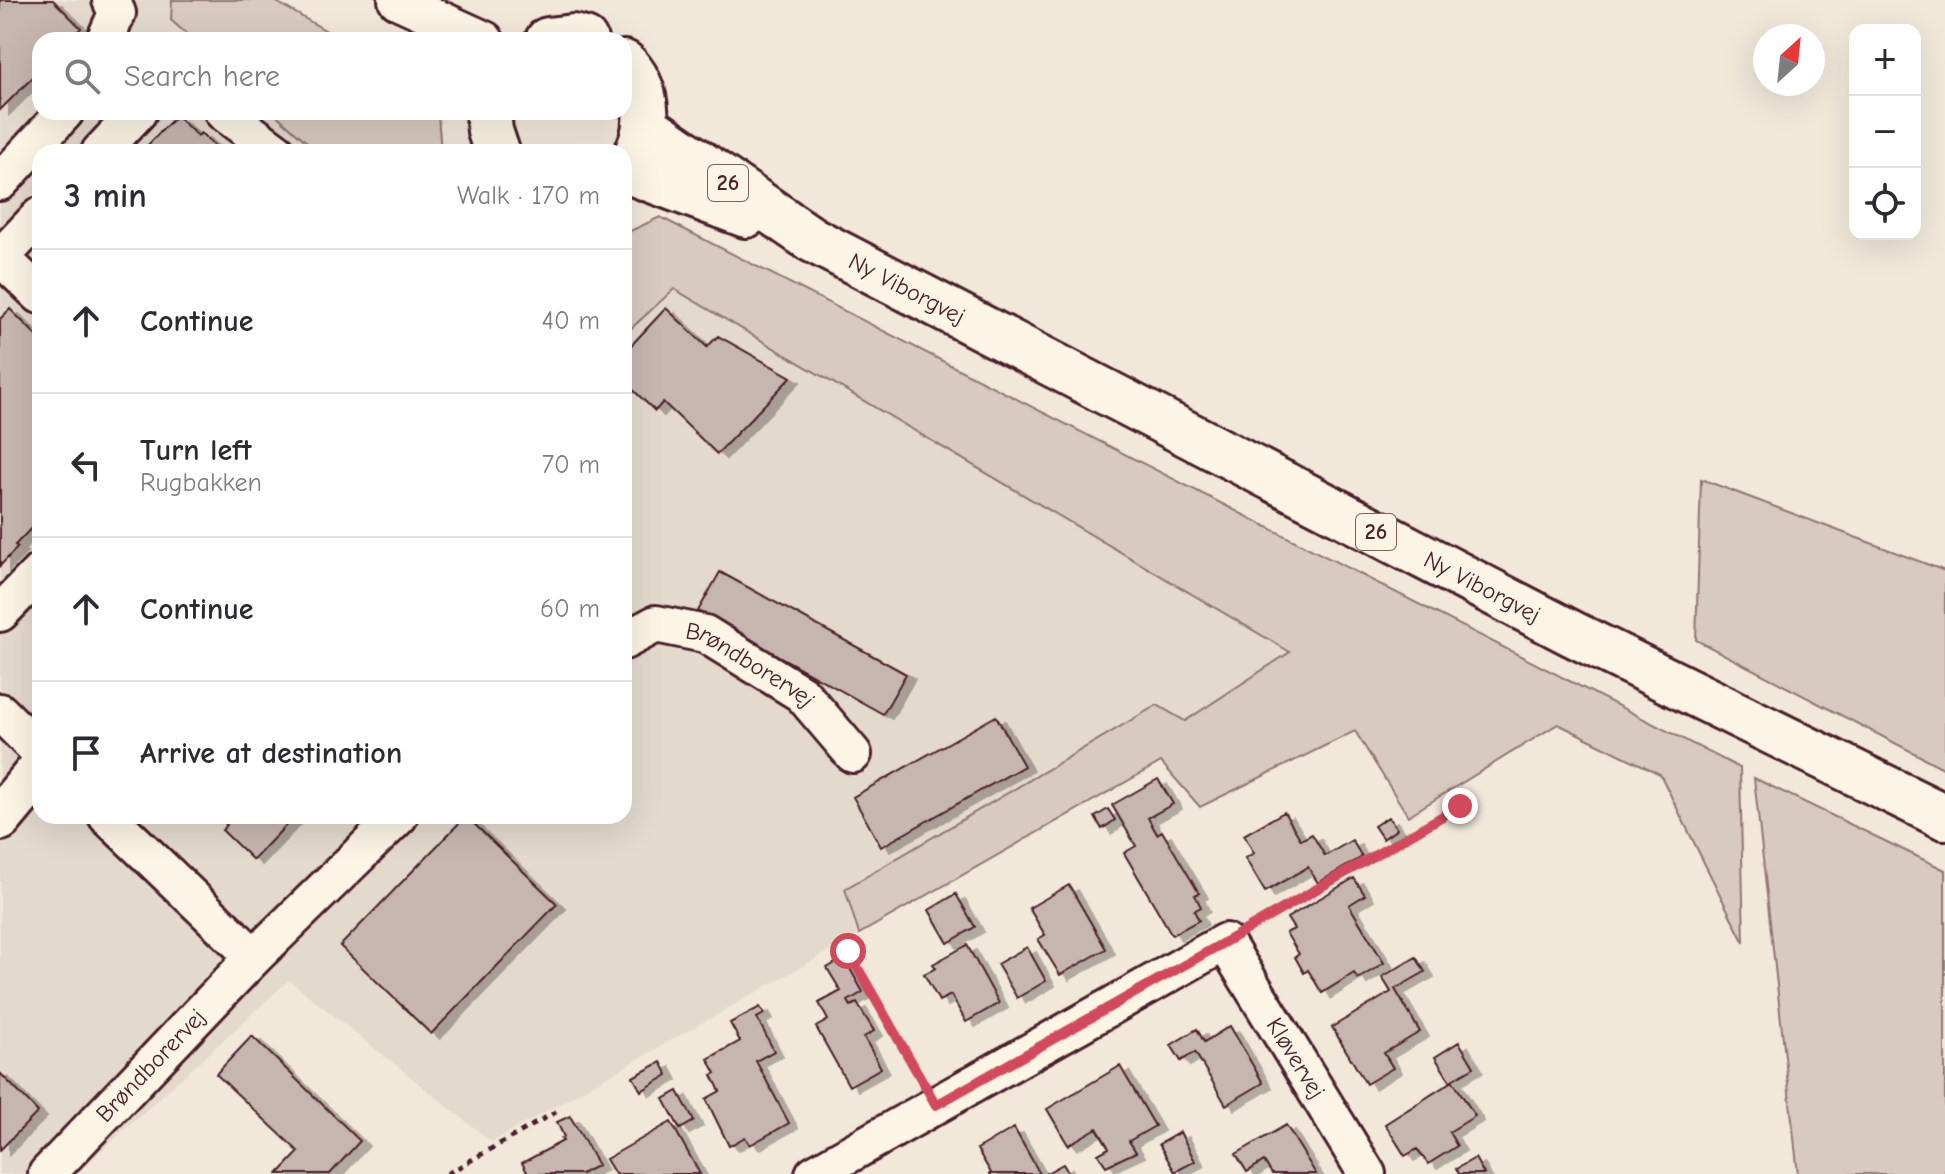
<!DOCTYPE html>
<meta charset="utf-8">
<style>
:root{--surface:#fff;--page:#f7f7f7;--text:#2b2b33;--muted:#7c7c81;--line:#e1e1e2}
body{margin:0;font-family:"Comic Neue",sans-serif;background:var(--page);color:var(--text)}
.controls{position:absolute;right:24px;top:24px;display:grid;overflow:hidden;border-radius:16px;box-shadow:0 8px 32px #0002}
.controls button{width:72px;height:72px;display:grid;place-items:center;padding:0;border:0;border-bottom:2px solid var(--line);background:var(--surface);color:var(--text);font:40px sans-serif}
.compass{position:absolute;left:1753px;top:24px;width:72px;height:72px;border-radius:50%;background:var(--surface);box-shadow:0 8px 32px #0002;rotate:27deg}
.stop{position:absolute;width:24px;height:24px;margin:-18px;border:6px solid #d1495b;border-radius:50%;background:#fff}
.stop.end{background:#d1495b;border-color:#fff;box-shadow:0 2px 8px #0008}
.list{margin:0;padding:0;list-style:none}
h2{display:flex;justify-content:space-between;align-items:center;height:104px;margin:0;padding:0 32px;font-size:34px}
h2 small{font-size:26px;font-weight:400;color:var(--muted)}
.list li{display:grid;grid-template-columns:52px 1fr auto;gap:24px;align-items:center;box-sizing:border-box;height:144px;padding:0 32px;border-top:2px solid var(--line)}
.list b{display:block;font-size:30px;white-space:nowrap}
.list p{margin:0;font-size:26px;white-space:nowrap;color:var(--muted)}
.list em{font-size:26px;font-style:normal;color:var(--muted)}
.icon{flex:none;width:44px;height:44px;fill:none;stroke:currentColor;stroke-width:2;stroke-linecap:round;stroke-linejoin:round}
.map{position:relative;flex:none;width:1945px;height:1174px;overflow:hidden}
.search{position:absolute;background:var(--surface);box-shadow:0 8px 32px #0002;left:32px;top:32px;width:600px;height:88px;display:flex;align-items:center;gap:20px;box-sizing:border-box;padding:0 28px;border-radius:24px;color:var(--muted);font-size:30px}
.panel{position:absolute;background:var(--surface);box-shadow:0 8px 32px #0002;left:32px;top:144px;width:600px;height:680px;border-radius:24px}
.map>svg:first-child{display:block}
</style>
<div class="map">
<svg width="1945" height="1174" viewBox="0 0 1945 1174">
<defs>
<filter id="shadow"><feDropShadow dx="9" dy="5" stdDeviation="0" flood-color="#0004"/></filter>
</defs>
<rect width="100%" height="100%" fill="#f1e8da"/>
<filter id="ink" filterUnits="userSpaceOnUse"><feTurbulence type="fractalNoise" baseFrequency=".0125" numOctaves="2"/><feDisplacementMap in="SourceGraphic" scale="16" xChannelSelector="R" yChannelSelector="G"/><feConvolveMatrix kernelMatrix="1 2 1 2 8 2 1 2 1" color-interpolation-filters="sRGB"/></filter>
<g filter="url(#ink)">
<path fill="#e4d9cd" d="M0,0h172l-1,20 22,20h-153v72h233l45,40h-278v664h584v-481l49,-47 618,364 -91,155 -39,-44 -669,379 -203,-162 -213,194h-76z"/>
<path fill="#d8cac0" stroke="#917476" stroke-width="2" d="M172,0h101l69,40h-149l-22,-20z
M273,112h162l3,3 3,37h-123z
M660,217l1080,551 4,175 -84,-169 -102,-50 -150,92 -53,-85 -155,76 -39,-45 -302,172 -14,-45 312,-184 28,16 105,-69 -616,-363 -50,46v-101z
M1701,479l244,92v198l-249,-129z
M1754,778l191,92v304h-147z"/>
<path fill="#c7b6af" stroke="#4a1f2b" stroke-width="2" filter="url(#shadow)" d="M0,0h53l28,28 -12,12h-29v30l-40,40z
M176,116l22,20 3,-3 20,19h-80z
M666,308l41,39 11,-11 73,41 -74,77 -54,-52 -8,9 -31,-30v-28z
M10,309l30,30v180l-25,26 3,2 -18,19v-247z
M720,572l186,102 -23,40 -185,-103z
M996,716l28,50 -143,81 -28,-50z
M1158,779l15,25 -25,14 9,16 5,-3 37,62 -4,2 6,12 -7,4 5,9 -27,15 -48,-82 12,-7 -24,-41z
M1108,809l7,11 -13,9 -7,-12z
M1284,812l17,28 11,-6 13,22 27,-16 10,17 -44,26 -10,-16 -43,25 -20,-34 9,-5 -10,-18z
M217,816h70l4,4 -38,40 -31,-30 5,-5z
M466,816l91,88 -126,130 -91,-88z
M1388,817l9,12 -14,10 -9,-13z
M1354,878l11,17 -16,10 35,58 -26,16 -4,-6 -32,20 -14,-23 -4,3 -9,-16 4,-3 -13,-21 8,-4 -7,-11z
M1069,885l37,64 -46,26 -22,-36 7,-4 -16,-27z
M956,894l19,33 -27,16 -19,-33z
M967,945l32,58 -33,19 -15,-27 -12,6 -15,-27 12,-6 -3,-4z
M1027,947l19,34 -29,17 -20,-34z
M1416,957l9,15 -30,17 25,43 -36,21 9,15 -27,16 -34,-57 59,-35 -9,-15z
M844,958l19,34 -15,9 3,5 6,-3 17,28 -10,6 17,31 -32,18 -33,-59 12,-7 -9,-17 22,-12 -14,-23z
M760,1007l4,7 -7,4 17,33 -18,10 33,62 -39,22 -5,-8 -16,9 -23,-47 14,-8 -8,-16 4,-2 -8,-14 32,-18 -10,-18z
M1230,1026l33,57 -37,22 -31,-53 -14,9 -10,-16 26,-16 7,13z
M252,1036l108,105 -30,33h-52l21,-22 -83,-78z
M1459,1042l15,25 -24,14 -15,-24z
M661,1062l7,13 -27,16 -8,-14z
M1120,1066l35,60 -26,15 7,11 -30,14 -8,-12 11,-6 -12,-20 -29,17 -21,-36z
M0,1073l38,39 -38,38z
M1453,1081l22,35 -26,16 8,14 -29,18 -11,-15 -12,7 -20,-32z
M678,1091l16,30 -14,8 -16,-30z
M570,1116l28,49 -17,9h-53l-6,-11 41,-22 -2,-2 3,-2 -7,-15z
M671,1122l29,52h-85l-9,-15z
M1286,1125l30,49h-44l-8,-13 -17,11 -11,-18z
M1014,1128l26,46h-51l2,-1 -14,-24z
M1180,1132l15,29 -20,11 -16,-28z
M1475,1158l9,16h-25l-3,-5z
M1063,1164l6,10h-24z"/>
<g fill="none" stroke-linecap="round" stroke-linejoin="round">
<g stroke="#4a1f2b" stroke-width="42">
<g id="minor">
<path d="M397,0l88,40"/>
<path d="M105,40l12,-27 -6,-13"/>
<path d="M223,112l54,40"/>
<path d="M100,152l38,-40"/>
<path d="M0,182l65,-70"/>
<path d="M0,257l40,38"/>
<path d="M0,258l40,-42"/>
<path d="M0,613l40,-41"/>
<path id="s1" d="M624,641l32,-17 49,10 97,60 51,60"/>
<path d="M0,712l40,40"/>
<path d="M107,816l147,141"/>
<path id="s2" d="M47,1174l207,-217 145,-141"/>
<path id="s3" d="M814,1174l411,-232 142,232"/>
</g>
</g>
<g stroke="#4a1f2b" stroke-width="50">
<g id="major">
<path d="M548,40l25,-3 12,3"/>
<path d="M624,63c24,23 27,61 13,90"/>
<path d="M488,112l2,19 7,21"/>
<path id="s4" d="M646,126l165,113 762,395 372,183"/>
<path d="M625,170l121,45"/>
<path d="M0,818l40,-48"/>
</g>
</g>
<path stroke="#4a1f2b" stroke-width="5" stroke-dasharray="6 6" stroke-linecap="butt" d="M1254,926l206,-120
M848,951l72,126
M447,1174l114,-65"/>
<use href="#minor" stroke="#fcf5e5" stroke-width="36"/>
<use href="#major" stroke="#fcf5e5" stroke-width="44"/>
</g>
</g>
<g fill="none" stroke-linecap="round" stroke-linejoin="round" filter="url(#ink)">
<path stroke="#d1495b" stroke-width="10" d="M848,951l88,154 289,-163 235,-136"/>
</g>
<g text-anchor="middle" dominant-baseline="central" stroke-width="8" stroke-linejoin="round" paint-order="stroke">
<g fill="#fcf5e5" stroke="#7f5f63" stroke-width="2">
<rect x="708" y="165" width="40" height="36" rx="6"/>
<rect x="1356" y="514" width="40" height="36" rx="6"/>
</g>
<g font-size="22" font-weight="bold" fill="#4a1f2b">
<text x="728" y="183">26</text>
<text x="1376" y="532">26</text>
</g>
<g font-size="24" fill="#4a1f2b" stroke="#fcf5e5">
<text stroke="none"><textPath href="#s4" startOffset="308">Ny Viborgvej</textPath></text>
<text stroke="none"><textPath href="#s4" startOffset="956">Ny Viborgvej</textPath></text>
<text stroke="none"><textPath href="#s1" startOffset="140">Brøndborervej</textPath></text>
<text stroke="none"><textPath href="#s3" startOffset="608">Kløvervej</textPath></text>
<text stroke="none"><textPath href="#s2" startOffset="150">Brøndborervej</textPath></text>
</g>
</g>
</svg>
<div class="controls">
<button>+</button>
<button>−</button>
<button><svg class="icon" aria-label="locate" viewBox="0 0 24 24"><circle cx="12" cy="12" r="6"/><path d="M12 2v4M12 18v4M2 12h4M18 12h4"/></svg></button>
</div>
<svg class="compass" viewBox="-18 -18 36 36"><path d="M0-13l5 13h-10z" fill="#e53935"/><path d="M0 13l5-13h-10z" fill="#7c7c81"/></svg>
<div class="stop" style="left:848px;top:951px"></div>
<div class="stop end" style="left:1460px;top:806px"></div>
<div class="search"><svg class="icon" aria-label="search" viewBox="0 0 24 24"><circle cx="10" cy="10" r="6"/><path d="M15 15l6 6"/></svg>Search here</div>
<section class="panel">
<h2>3 min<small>Walk · 170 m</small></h2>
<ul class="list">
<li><svg class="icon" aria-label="ahead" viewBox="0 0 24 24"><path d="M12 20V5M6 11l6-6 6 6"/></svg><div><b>Continue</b></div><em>40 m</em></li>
<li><svg class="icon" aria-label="left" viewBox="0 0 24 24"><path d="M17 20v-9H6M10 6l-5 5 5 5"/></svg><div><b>Turn left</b><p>Rugbakken</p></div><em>70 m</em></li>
<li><svg class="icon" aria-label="ahead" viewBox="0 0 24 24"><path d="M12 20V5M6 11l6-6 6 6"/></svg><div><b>Continue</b></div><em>60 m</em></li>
<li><svg class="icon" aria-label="arrive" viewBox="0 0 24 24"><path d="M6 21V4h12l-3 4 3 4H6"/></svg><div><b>Arrive at destination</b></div></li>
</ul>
</section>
</div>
